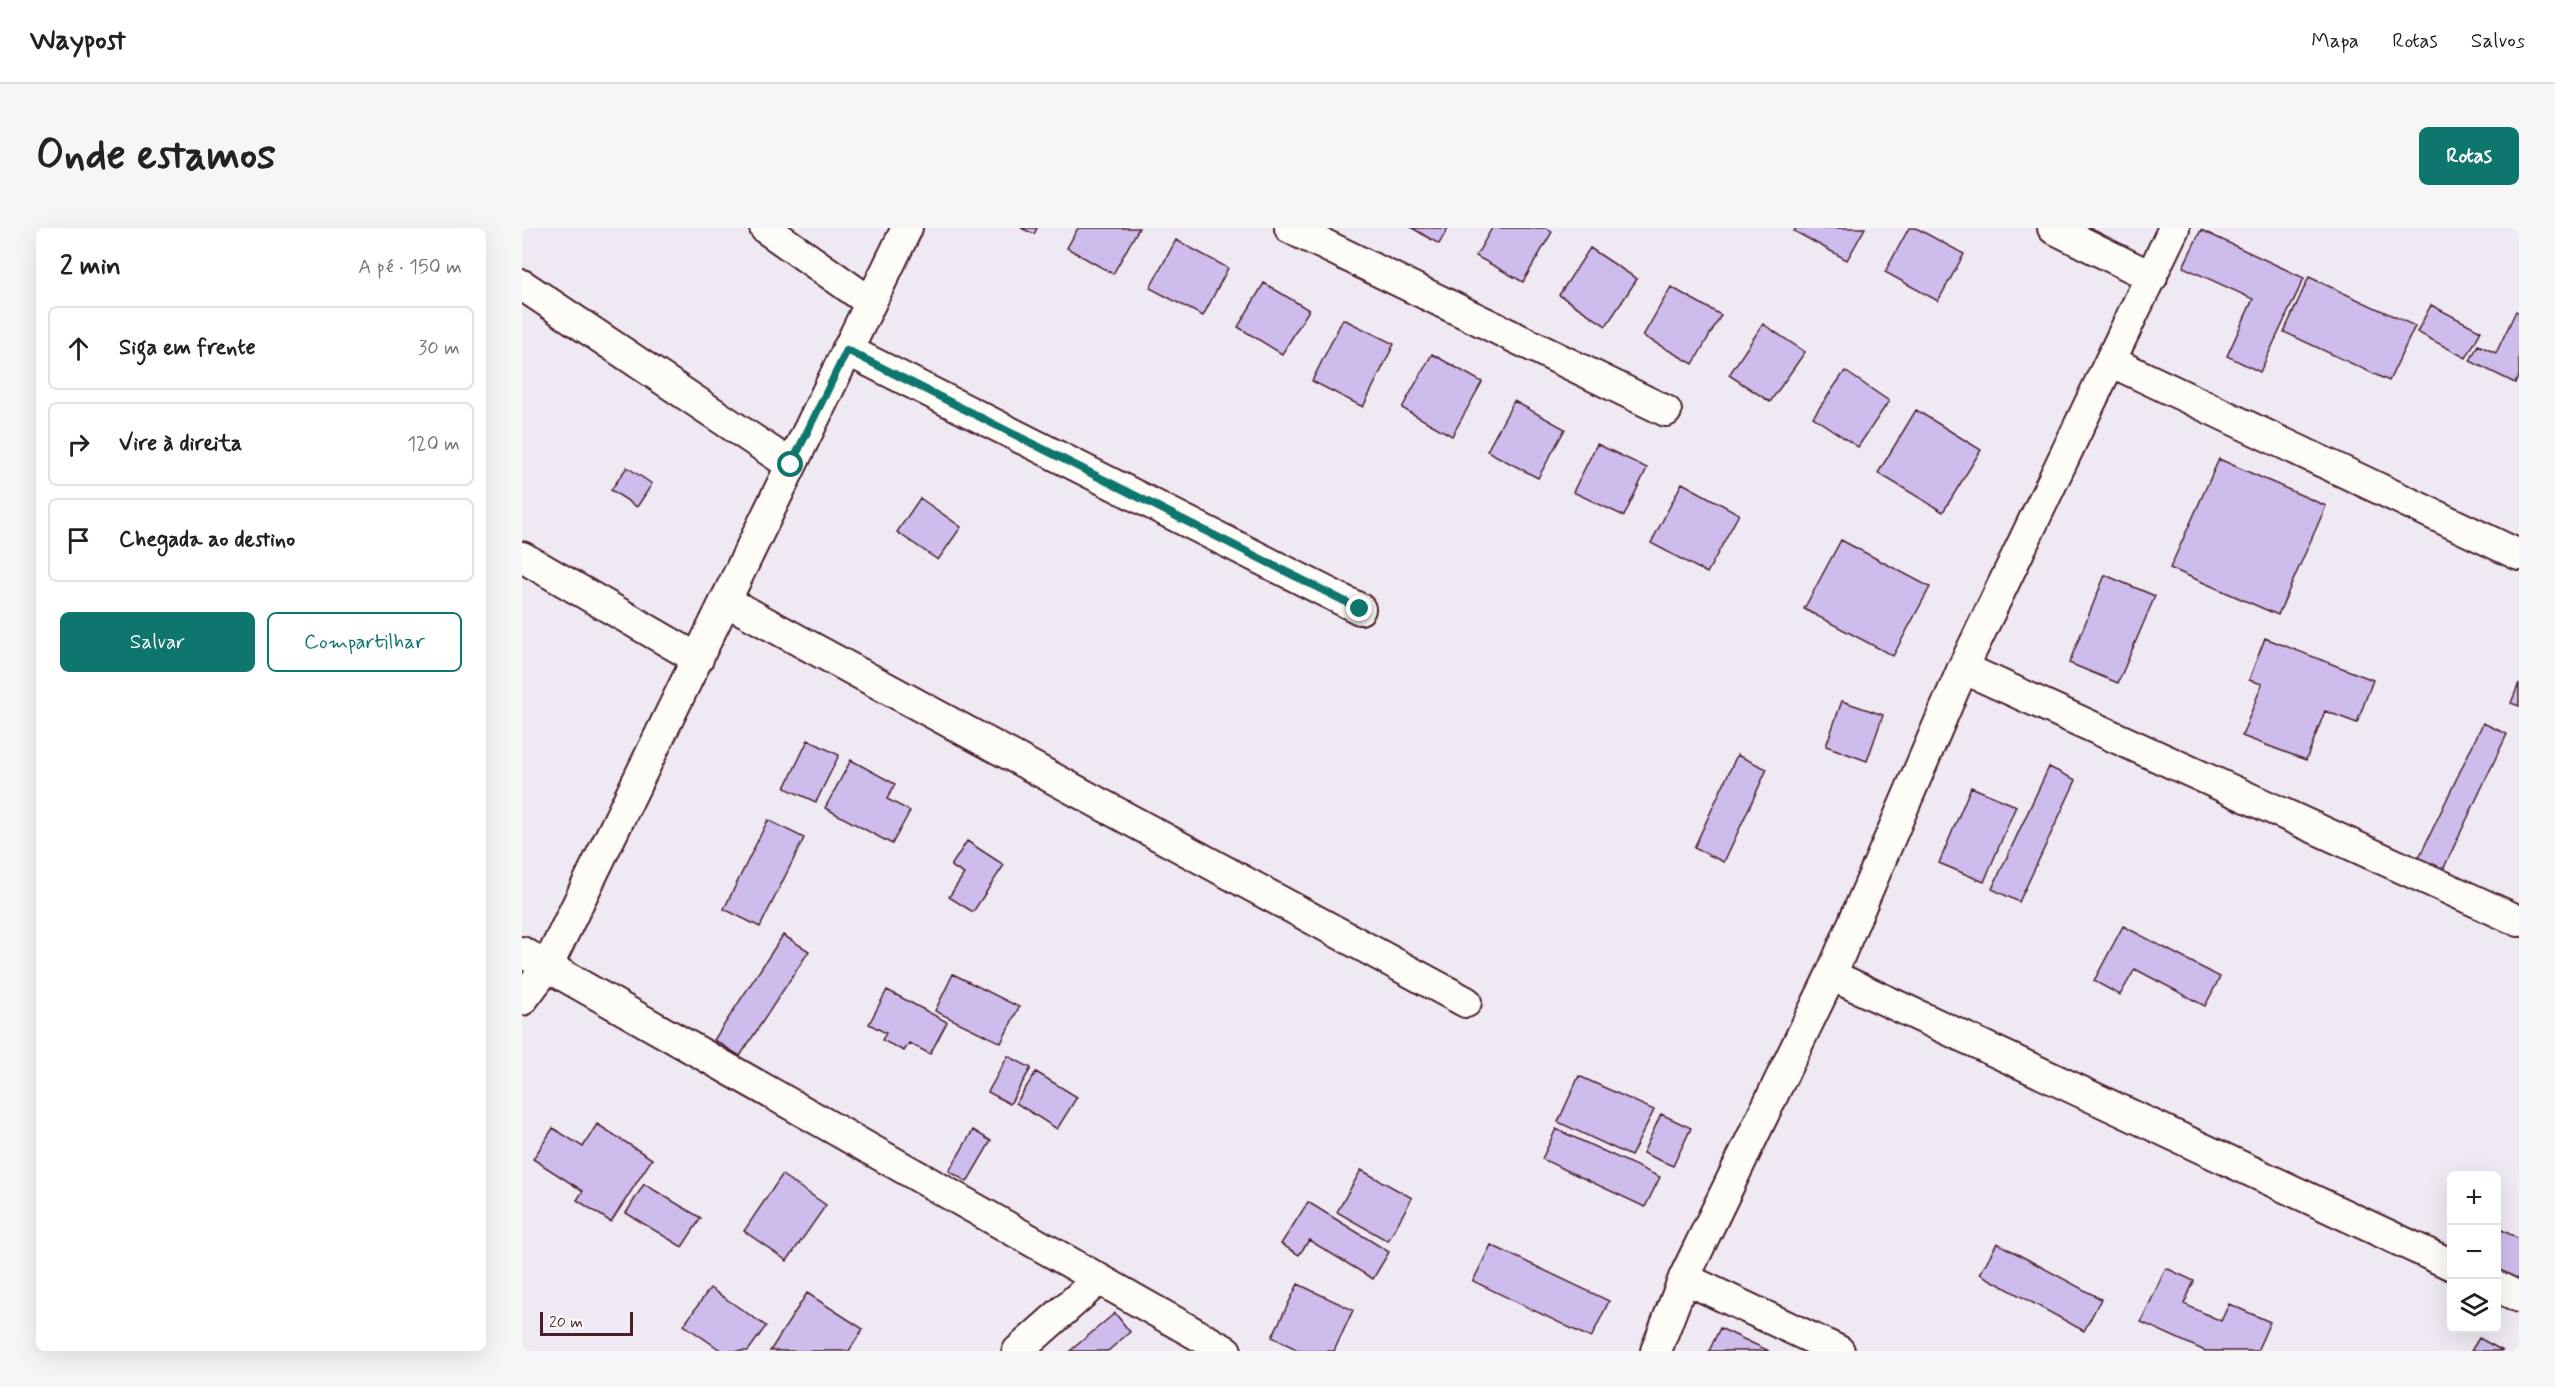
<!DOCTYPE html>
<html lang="pt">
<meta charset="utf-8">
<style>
:root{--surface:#fff;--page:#f6f6f6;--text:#222;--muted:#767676;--line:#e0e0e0;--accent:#0f766e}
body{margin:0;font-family:Mynerve,sans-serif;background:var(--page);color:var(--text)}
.controls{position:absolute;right:18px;bottom:18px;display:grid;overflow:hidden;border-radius:9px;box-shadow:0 6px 24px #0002}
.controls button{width:54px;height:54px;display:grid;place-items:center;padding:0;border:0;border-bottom:2px solid var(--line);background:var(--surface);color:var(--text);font:30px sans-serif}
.scale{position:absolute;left:18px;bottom:15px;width:93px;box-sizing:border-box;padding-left:6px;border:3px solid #4a1f2b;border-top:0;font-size:16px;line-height:21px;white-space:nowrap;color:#4a1f2b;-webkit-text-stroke:4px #fdfcf7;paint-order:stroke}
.stop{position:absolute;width:18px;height:18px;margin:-14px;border:4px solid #0f766e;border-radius:50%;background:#fff}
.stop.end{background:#0f766e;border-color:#fff;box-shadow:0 2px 6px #0008}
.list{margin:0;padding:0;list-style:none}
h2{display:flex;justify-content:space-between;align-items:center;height:78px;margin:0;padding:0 24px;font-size:26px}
h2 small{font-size:20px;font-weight:400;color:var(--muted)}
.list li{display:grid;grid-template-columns:39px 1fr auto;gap:18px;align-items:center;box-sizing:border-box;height:84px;margin:0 12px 12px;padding:0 12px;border:2px solid var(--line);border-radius:9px}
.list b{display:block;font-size:22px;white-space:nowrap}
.list em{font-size:20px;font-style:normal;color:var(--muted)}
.actions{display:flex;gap:12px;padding:18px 24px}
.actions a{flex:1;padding:14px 0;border:2px solid var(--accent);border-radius:9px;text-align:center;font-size:21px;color:var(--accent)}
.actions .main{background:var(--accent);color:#fff}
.icon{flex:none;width:33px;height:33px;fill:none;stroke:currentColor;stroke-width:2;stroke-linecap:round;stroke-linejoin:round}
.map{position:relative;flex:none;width:1997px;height:1123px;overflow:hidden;border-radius:9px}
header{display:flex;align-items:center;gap:36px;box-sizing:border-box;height:84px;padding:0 30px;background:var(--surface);border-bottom:2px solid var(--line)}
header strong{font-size:28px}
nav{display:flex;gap:33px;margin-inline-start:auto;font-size:21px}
.intro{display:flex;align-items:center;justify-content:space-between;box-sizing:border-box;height:144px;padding:0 36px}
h1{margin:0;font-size:42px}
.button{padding:15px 27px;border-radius:9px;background:var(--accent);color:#fff;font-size:21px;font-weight:700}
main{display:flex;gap:36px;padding:0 36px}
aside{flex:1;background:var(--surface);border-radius:9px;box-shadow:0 6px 24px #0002}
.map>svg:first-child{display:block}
</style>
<header>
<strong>Waypost</strong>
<nav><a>Mapa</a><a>Rotas</a><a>Salvos</a></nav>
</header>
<div class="intro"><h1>Onde estamos</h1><a class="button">Rotas</a></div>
<main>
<aside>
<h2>2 min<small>A pé · 150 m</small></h2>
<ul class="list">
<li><svg class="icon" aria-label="ahead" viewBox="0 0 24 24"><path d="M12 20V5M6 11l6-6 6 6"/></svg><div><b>Siga em frente</b></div><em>30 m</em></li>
<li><svg class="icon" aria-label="right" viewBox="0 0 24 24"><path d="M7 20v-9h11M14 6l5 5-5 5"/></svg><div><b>Vire à direita</b></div><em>120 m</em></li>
<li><svg class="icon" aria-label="arrive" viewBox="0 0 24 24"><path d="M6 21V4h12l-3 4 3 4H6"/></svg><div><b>Chegada ao destino</b></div></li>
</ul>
<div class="actions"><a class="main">Salvar</a><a>Compartilhar</a></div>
</aside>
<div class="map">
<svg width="1997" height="1123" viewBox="0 0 1997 1123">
<rect width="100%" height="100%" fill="#efe9f4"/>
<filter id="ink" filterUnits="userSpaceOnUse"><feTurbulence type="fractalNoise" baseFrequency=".0167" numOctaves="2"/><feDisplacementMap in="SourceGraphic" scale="12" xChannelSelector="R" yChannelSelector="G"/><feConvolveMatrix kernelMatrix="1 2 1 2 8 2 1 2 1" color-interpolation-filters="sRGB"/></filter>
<g filter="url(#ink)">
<path fill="#cebced" stroke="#4a1f2b" stroke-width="1.5" d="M499,0h16l-3,6z
M556,0h61l-26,46 -46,-26z
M890,0h36l-9,16z
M970,0h54l6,4 -29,50 -47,-26z
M1274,0h69l-18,32 -53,-29z
M1387,0h7l48,26 -26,47 -53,-29z
M1679,2l103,48 -44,94 -33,-16 26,-57 -70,-32z
M654,12l52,28 -25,48 -53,-28z
M1068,20l47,31 -31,47 -47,-31z
M1787,49l106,49 -26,55 -105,-49z
M742,55l45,27 -27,44 -44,-27z
M1149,59l50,28 -28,49 -50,-28z
M1909,77l50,26 -15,27 -49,-26z
M1994,83l3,2v63l-4,7 -45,-22 8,-16 18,8z
M821,91l51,25 -31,63 -51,-26z
M1241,96l42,28 -35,50 -41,-27z
M910,126l50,28 -30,54 -50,-28z
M1323,143l44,30 -31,46 -45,-30z
M992,173l51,28 -27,49 -51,-27z
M1394,182l65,40 -38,62 -65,-39z
M1075,216l50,24 -23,48 -51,-24z
M1697,231l107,47 -48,109 -108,-47z
M105,239l25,17 -15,23 -26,-17z
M1160,255l57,31 -32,59 -56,-30z
M398,270l41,29 -23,33 -41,-28z
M1319,312l89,47 -37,69 -89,-47z
M1583,347l50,21 -37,87 -49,-20z
M1743,410l108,42 -16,43 -32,-12 -19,49 -64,-24 20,-52 -13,-4z
M1997,455v23l-8,-3z
M1320,473l41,14 -16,46 -41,-15z
M1961,495l24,11 -66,140 -24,-12z
M286,512l31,15 -23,47 -31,-14z
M1215,527l30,14 -43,93 -30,-14z
M329,532l44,24 -8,15 23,12 -18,33 -67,-36z
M1527,539l27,13 -57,122 -27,-13z
M1449,559l45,19 -32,76 -45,-19z
M246,592l36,18 -44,89 -36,-18z
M445,613l37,24 -31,47 -24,-15 15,-23 -13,-8z
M1601,698l97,51 -15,29 -70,-37 -15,26 -26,-14z
M261,707l26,16 -69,105 -26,-16z
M431,746l66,33 -18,36 -66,-32z
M365,762l60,32 -17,32 -21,-11 -5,8 -22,-11 4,-7 -17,-9z
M486,828l23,12 -21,36 -22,-12z
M514,844l41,25 -20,32 -41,-26z
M1057,848l75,34 -23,46 -73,-34z
M1139,886l30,14 -18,38 -30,-13z
M75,896l55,35 -41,63 -34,-22 6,-9 -50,-32 20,-31 30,19z
M1034,901l104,48 -15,30 -103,-48z
M451,902l18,11 -24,41 -18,-11z
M839,942l51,28 -24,43 -51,-29z
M260,947l44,30 -39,56 -43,-30z
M122,956l57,34 -19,29 -56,-34z
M786,974l81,50 -16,27 -64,-39 -10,15 -18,-11z
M1978,1001l19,10v44l-23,-12v-36z
M1475,1015l104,56 -17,32 -104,-57z
M969,1017l118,56 -18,37 -118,-57z
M1644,1040l28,13 -10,23 37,17 8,-17 41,18 -13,29h-52l-64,-29z
M776,1056l55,26 -19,41h-34l-28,-14z
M188,1060l56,38 -18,25h-26l-38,-26z
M285,1065l56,36 -14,22h-79z
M593,1085l15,19 -22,19h-38z
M1198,1100l49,23h-60z
M1957,1110l24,13h-32z"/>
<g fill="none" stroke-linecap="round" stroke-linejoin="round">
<g stroke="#4a1f2b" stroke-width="34">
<path id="minor" d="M243,0l105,74
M768,0l376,183
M1531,0l99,49
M0,57l269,180
M325,122l513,259
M1590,134l407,193
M0,329l176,102
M204,373l740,401
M1441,440l556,253
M0,724l704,399
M1309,747l621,290
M0,772l25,-33 360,-739
M1162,1050l155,73
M1974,1058l23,11
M496,1123l81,-72
M1134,1123l28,-73 147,-303 132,-307 211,-440"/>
</g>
<use href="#minor" stroke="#fdfcf7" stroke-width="30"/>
</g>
</g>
<g fill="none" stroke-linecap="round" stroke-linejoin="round" filter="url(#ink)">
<path stroke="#0f766e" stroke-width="8" d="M269,237l56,-115 513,259"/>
</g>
</svg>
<div class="controls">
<button>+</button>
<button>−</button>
<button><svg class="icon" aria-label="layers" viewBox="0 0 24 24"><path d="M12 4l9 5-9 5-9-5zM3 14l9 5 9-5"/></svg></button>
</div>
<div class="scale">20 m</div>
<div class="stop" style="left:269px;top:237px"></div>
<div class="stop end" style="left:838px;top:381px"></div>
</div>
</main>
